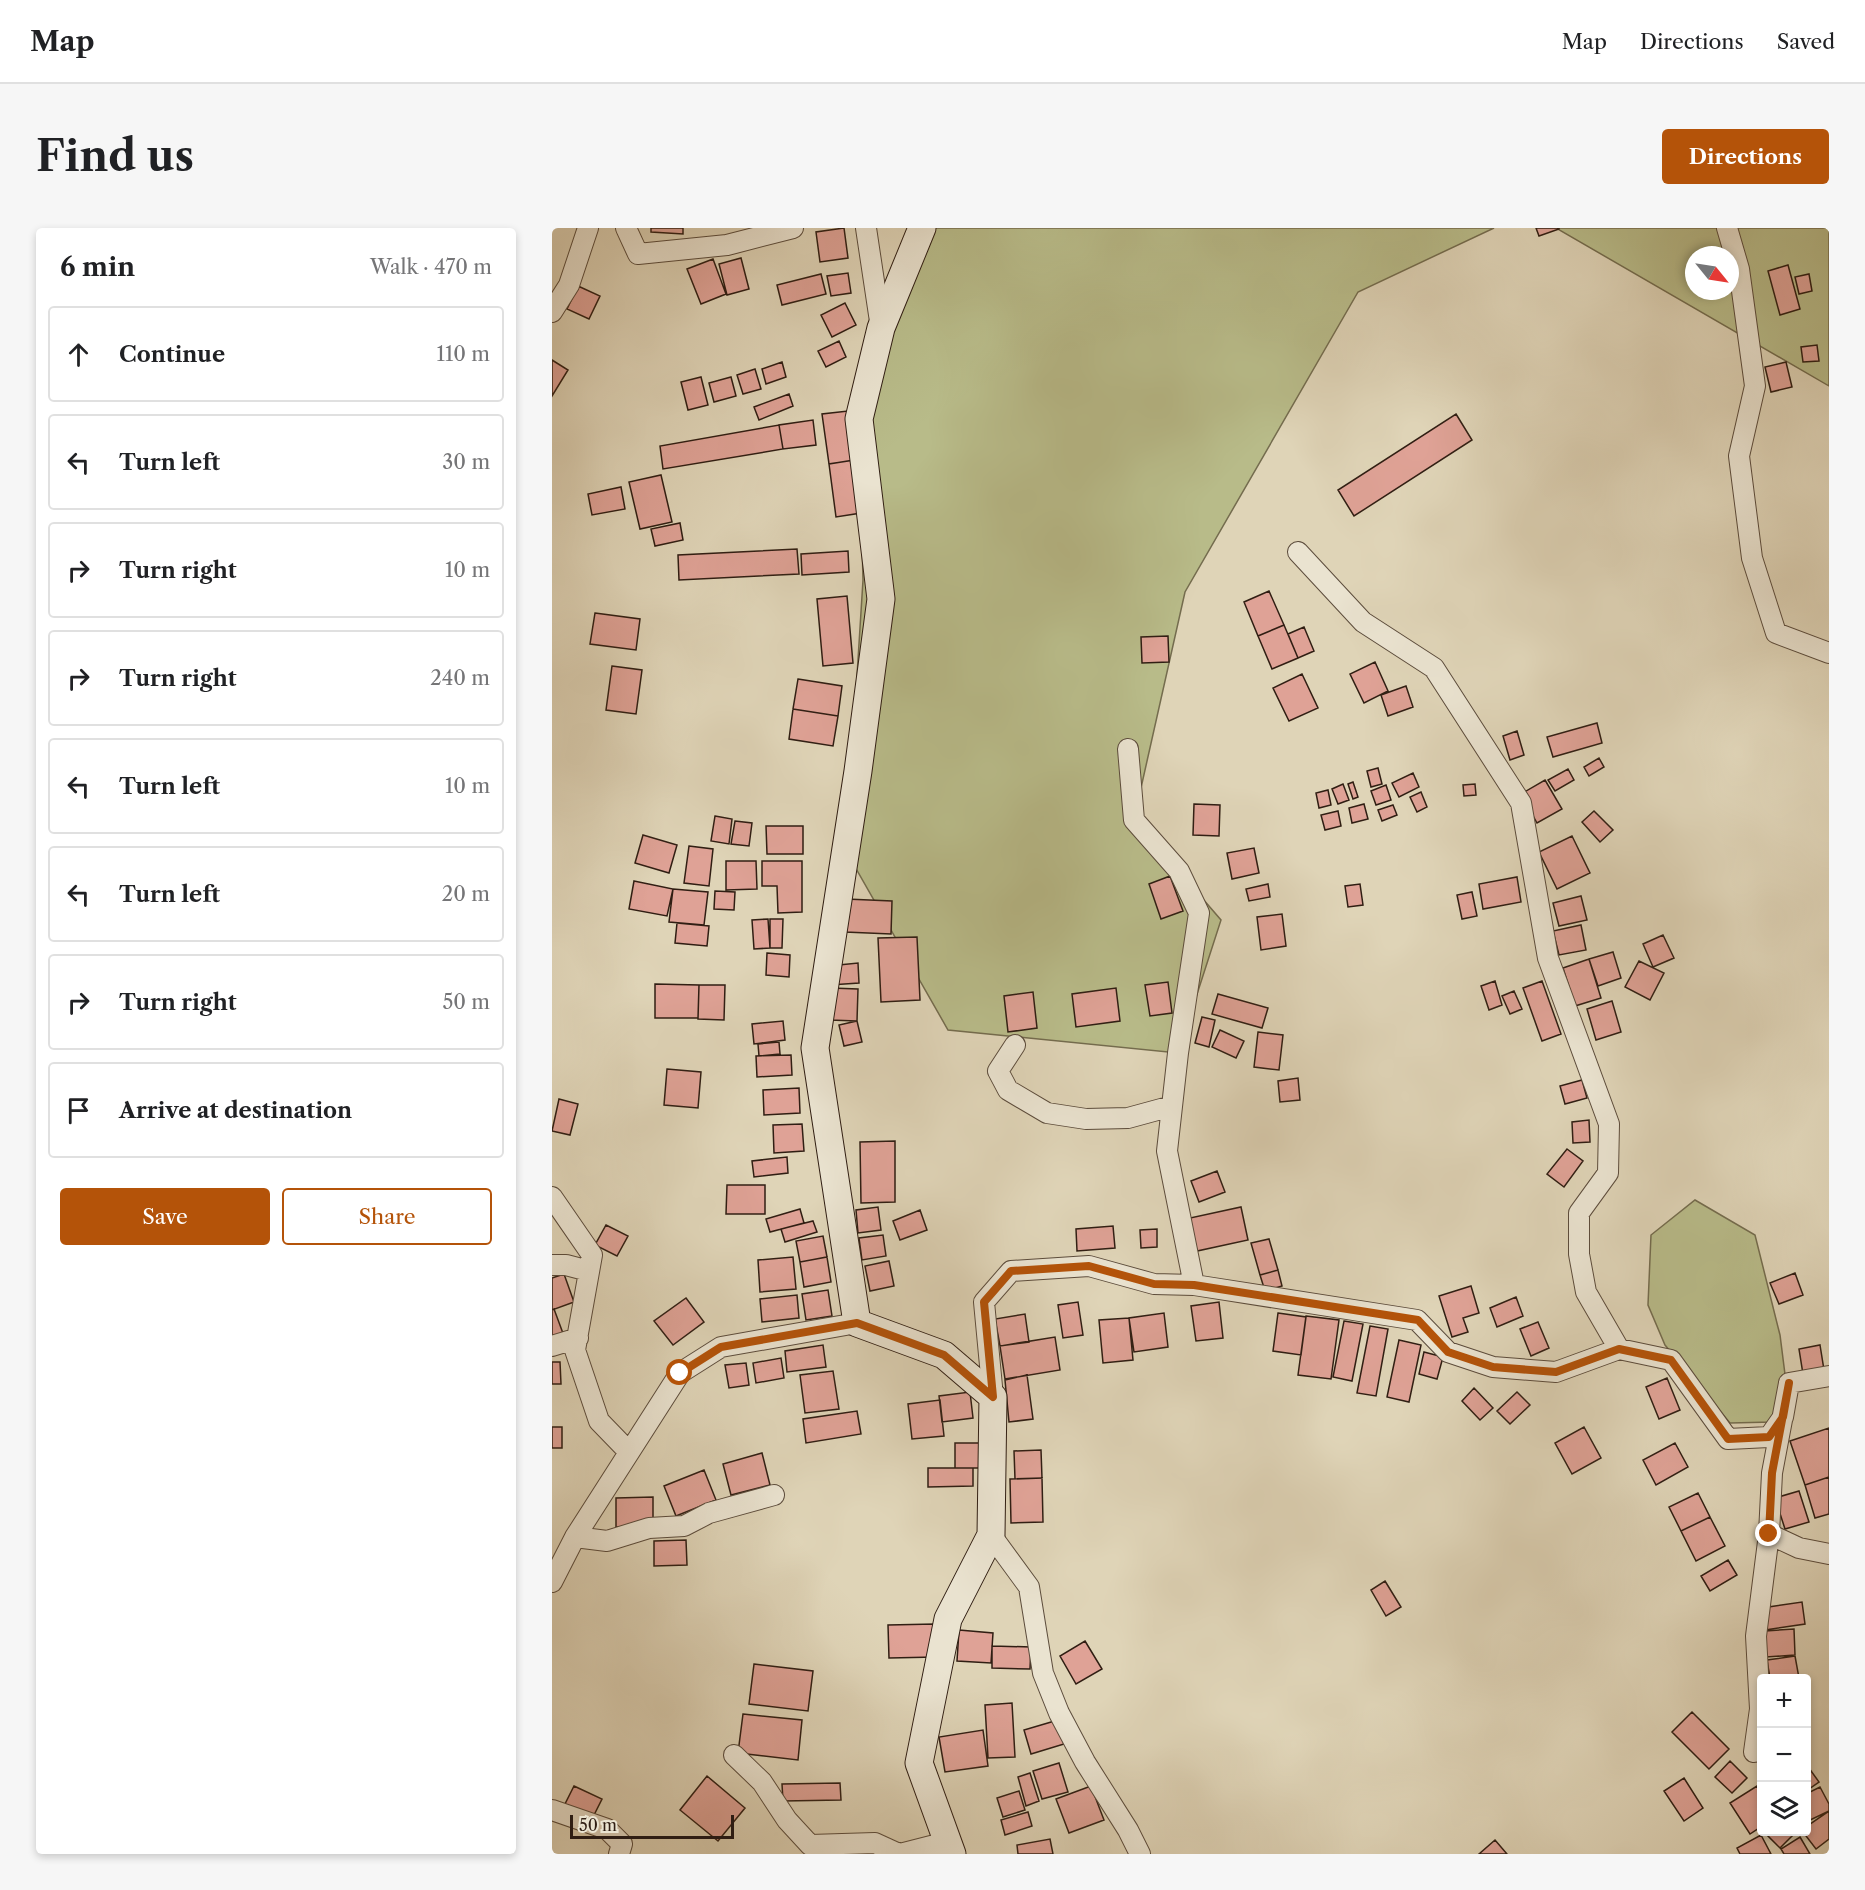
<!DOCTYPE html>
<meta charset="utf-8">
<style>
:root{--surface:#fff;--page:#f6f6f6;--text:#202124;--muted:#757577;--line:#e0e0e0;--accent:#b45309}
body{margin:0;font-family:"Libre Caslon Text",serif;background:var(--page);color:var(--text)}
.controls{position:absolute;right:18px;bottom:18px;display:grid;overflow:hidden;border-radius:6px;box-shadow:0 3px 9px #0003}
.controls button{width:54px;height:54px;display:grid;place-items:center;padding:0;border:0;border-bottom:2px solid var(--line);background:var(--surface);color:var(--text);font:30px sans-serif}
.compass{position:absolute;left:1133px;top:18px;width:54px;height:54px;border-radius:50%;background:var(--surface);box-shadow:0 3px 9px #0003;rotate:120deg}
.scale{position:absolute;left:18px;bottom:15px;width:164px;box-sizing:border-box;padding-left:6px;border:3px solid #301e13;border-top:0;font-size:16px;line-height:21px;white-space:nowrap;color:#301e13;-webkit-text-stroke:4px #eae3d0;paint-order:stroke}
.stop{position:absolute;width:18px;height:18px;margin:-14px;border:4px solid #b45309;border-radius:50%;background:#fff}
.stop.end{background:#b45309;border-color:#fff;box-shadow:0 2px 6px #0008}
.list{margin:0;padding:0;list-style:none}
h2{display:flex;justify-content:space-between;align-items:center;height:78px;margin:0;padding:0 24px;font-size:26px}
h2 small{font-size:20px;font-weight:400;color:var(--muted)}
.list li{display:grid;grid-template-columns:39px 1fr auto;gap:18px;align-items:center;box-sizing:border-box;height:96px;margin:0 12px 12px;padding:0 12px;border:2px solid var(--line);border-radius:6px}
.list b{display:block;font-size:22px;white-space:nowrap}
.list em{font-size:20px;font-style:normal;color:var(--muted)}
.actions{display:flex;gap:12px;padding:18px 24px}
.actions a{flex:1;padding:14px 0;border:2px solid var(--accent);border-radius:6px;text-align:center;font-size:21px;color:var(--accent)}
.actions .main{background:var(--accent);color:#fff}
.icon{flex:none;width:33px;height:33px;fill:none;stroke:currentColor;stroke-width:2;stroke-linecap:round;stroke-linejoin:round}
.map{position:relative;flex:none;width:1277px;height:1626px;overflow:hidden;border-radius:6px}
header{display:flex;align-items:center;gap:36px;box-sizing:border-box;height:84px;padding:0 30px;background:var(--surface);border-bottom:2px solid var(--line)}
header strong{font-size:28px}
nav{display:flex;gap:33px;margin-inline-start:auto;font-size:21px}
.intro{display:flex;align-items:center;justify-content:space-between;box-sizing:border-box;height:144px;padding:0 36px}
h1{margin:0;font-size:42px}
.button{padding:15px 27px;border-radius:6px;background:var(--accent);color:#fff;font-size:21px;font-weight:700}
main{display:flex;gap:36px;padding:0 36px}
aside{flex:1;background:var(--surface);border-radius:6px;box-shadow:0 3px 9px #0003}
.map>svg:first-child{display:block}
</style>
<header>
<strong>Map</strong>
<nav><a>Map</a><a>Directions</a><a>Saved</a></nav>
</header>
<div class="intro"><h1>Find us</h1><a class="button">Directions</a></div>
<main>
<aside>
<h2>6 min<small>Walk · 470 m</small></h2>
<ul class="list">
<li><svg class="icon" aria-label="ahead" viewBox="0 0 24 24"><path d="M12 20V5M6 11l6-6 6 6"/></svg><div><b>Continue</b></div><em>110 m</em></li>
<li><svg class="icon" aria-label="left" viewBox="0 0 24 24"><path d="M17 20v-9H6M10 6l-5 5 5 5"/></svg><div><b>Turn left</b></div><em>30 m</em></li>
<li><svg class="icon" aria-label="right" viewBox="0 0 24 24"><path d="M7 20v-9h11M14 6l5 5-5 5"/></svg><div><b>Turn right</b></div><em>10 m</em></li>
<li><svg class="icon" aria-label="right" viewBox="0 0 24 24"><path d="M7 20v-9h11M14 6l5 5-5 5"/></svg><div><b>Turn right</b></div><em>240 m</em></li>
<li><svg class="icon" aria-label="left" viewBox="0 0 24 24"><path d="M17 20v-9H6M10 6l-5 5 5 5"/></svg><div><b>Turn left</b></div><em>10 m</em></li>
<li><svg class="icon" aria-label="left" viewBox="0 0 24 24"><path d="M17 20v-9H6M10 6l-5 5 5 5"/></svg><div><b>Turn left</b></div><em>20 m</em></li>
<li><svg class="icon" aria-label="right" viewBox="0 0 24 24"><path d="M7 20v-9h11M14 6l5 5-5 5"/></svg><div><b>Turn right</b></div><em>50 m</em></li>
<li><svg class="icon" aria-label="arrive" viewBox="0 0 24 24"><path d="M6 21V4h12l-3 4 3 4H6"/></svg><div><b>Arrive at destination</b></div></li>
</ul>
<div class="actions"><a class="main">Save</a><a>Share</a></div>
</aside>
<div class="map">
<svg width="1277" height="1626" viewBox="0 0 1277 1626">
<rect width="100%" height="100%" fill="#dfd4b7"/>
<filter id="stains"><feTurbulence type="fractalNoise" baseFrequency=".00333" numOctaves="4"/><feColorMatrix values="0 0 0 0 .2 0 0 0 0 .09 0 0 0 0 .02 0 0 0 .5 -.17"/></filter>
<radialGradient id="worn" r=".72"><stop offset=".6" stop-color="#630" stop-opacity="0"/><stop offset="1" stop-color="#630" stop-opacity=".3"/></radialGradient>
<path fill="#b8bb89" stroke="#746c4e" stroke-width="1.5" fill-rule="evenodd" d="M373,0h569l-136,64 -173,300 -51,227 87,101 -43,133 -230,-23 -102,-179 17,-271 -4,-161z
M1004,0h273v158zM1142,27h36v36h-36z
M1143,972l60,35 25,100 9,71 -16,16 -43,1 -65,-78 -17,-40 3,-70z"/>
<path fill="#dfa296" stroke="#301e13" stroke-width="1.5" d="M99,0h32v6l-32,-2z
M292,0l4,30 -28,4 -4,-30z
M984,0h23v1l-20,7z
M189,30l8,31 -22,6 -8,-31z
M161,31l13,35 -25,10 -14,-35z
M1236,37l12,44 -20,6 -12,-44z
M296,45l3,20 -20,3 -4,-20z
M269,46l5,20 -44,11 -5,-20z
M1257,46l3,17 -13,3 -4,-17z
M26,58l22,10 -11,23 -22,-10z
M293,75l11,22 -24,12 -11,-22z
M287,113l7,16 -20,10 -8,-16z
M1265,117l2,16 -16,1 -2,-15z
M0,132l16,10 -16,26z
M230,134l4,15 -20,7 -4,-15z
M1234,134l6,25 -21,5 -6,-25z
M203,141l6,20 -18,5 -6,-19z
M149,149l7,28 -20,5 -7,-28z
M179,149l5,19 -22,6 -5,-19z
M237,166l4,12 -34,14 -5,-13z
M296,183l6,49 -25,4 -7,-50z
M904,186l16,26 -118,76 -16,-26z
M261,192l3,25 -33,4 -4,-24z
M227,197l4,24 -120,20 -3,-23z
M302,232l7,53 -25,4 -7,-53z
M109,247l11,47 -32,7 -11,-47z
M69,259l4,22 -33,6 -4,-21z
M128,295l3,17 -28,6 -4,-17z
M245,321l2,25 -120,6 -1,-25z
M296,323l1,21 -47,3 -1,-21z
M717,363l15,34 -26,11 -14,-34z
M295,368l6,67 -30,3 -6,-67z
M43,385l45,6 -4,31 -46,-6z
M732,397l14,33 -26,11 -14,-33z
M752,399l10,24 -16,7 -10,-24z
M616,408l1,26 -27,1 -1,-26z
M823,434l13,29 -24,12 -14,-29z
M60,438l30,4 -6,44 -30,-4z
M750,446l16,34 -29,13 -16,-33z
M246,451l44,7 -4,30 -45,-7z
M854,458l7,21 -25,9 -7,-21z
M241,481l45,7 -5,30 -44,-7z
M1045,495l5,20 -49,14 -6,-20z
M965,503l7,24 -14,5 -7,-24z
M1047,530l5,9 -15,9 -5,-9z
M826,540l4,16 -11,3 -4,-16z
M1016,541l6,11 -19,11 -7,-11z
M861,545l6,14 -20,10 -7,-14z
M993,552l17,29 -25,14 -16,-29z
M801,554l5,15 -5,2 -5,-15z
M791,556l6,16 -11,4 -6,-15z
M923,556l1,11 -12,1 -1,-11z
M834,557l5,15 -15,5 -5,-14z
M776,562l3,15 -12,3 -3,-15z
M869,564l6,15 -10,5 -7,-15z
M642,576l26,1 -1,31 -26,-1z
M812,576l4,15 -16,4 -3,-15z
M841,577l4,10 -15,6 -4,-11z
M786,583l3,15 -16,4 -4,-15z
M1042,583l19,19 -13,12 -18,-20z
M163,588l17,3 -3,25 -18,-3z
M183,593l17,2 -3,23 -18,-2z
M214,598h37v28h-36z
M91,607l34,10 -8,28 -34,-10z
M1020,608l18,37 -33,16 -18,-37z
M137,618l24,3 -4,37 -25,-3z
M702,620l5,25 -27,6 -5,-26z
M174,633h30l1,28 -31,1z
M210,633h40v51l-24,1 -1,-27h-15z
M618,648l13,35 -22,8 -12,-35z
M965,649l4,25 -38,7 -4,-25z
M82,653l39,8 -6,27 -38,-7z
M716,656l2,13 -21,4 -3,-12z
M808,656l3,21 -15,2 -3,-21z
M121,661l35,3 -4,33 -35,-3z
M163,663l20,1 -1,18 -20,-1z
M920,664l5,24 -15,3 -5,-24z
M1029,668l6,24 -28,6 -6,-23z
M294,671l46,2 -1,33 -46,-2z
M730,686l4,32 -25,4 -4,-33z
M216,691l2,29 -16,1 -2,-29z
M218,691h13l-1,29h-12z
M125,695l32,3 -2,20 -32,-3z
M1029,697l5,25 -27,5 -6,-24z
M1111,707l11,23 -21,9 -10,-23z
M365,709l3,63 -39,2 -3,-64z
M1061,724l8,26 -23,8 -9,-27z
M215,725l23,2 -1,22 -23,-2z
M1037,731l12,39 -26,8 -12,-38z
M1087,733l25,12 -14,27 -25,-13z
M306,735l1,20 -29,2 -1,-19z
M943,753l7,24 -13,5 -8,-24z
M990,753l19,53 -19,7 -19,-53z
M616,754l4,31 -22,3 -5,-31z
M103,756l44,1 -1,33h-43z
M147,757h26l-1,35 -26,-1z
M279,760l27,1 -1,32 -27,-1z
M564,760l4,33 -44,6 -4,-33z
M962,763l8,18 -12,5 -8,-18z
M481,764l4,36 -29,4 -4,-36z
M666,766l50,14 -6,20 -50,-14z
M1060,773l9,31 -25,8 -9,-31z
M650,789l13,3 -6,27 -14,-4z
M231,793l2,19 -31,4 -2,-20z
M305,793l5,21 -18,4 -5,-21z
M668,802l24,11 -8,17 -24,-11z
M706,804l25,3 -4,35 -25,-3z
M227,814l1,12 -21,2 -1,-12z
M239,827l1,20 -35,2 -1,-21z
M115,841l34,3 -3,36 -34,-3z
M746,850l2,22 -20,2 -2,-21z
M1030,852l5,18 -22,6 -5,-18z
M247,860l1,25 -36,2 -1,-25z
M7,871l19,5 -8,31 -18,-4z
M1037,892l1,22 -17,1 -1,-21z
M250,896l2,27 -30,2 -1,-28z
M343,913v61l-34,1 -1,-61z
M1015,921l16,12 -19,26 -17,-13z
M235,929l1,16 -34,4 -2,-16z
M665,943l8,21 -26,10 -8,-21z
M175,957h38v29h-39z
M326,979l3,23 -23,3 -2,-23z
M689,979l7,33 -51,11 -7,-33z
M248,981l4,14 -34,9 -4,-13z
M368,982l7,20 -27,10 -7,-19z
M261,993l4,11 -32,10 -4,-13z
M54,997l22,11 -11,20 -22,-11z
M561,998l2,22 -38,3 -1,-22z
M605,1001v18l-16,1 -1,-18z
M331,1007l3,21 -24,4 -3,-22z
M271,1008l4,21 -27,5 -4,-21z
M717,1011l9,31 -18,5 -9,-32z
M241,1029l3,32 -36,3 -2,-32z
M275,1029l4,25 -27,5 -4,-25z
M337,1033l5,25 -24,5 -5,-25z
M726,1042l4,16 -17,5 -5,-16z
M1243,1045l8,22 -24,9 -9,-21z
M12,1046l10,28 -22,8v-32z
M919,1058l8,27 -16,5 5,14 -16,5 -13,-41z
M276,1062l4,26 -26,4 -4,-26z
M245,1067l2,23 -37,4 -2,-23z
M964,1069l7,19 -26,11 -7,-19z
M134,1070l18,24 -31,23 -19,-24z
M526,1074l5,33 -20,3 -5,-33z
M667,1074l4,36 -27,3 -5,-35z
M2,1081l10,27 -12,4v-30z
M612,1085l4,34 -34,5 -5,-34z
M726,1085l28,4 -5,38 -28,-4z
M473,1086l4,28 -29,4 -5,-27z
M754,1088l33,4 -8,59 -33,-4z
M577,1090l4,42 -30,3 -4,-43z
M792,1093l19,3 -11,57 -19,-4z
M986,1094l11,26 -18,8 -11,-27z
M818,1098l18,3 -12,67 -19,-3z
M503,1109l5,33 -55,9 -5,-33z
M847,1112l22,5 -12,57 -22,-5z
M271,1117l3,22 -39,5 -2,-21z
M1268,1117l4,25 -21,4 -4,-25z
M872,1124l19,5 -6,22 -18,-5z
M229,1130l3,20 -28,5 -3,-20z
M0,1134h8l1,22h-9z
M194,1135l3,22 -20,3 -4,-23z
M281,1143l6,38 -34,4 -5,-38z
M475,1147l6,44 -24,3 -4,-42z
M1115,1150l13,32 -21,9 -13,-32z
M922,1160l19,20 -13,12 -18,-19z
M418,1164l3,26 -31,4 -3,-26z
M965,1164l13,13 -20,19 -13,-13z
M388,1172l4,36 -32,3 -4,-35z
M305,1183l4,23 -55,9 -3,-24z
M0,1199h10v21h-10z
M1032,1199l17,31 -29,16 -17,-31z
M1277,1200v49l-24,8 -15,-44z
M403,1215h32v25h-32z
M1123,1215l13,24 -32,18 -13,-25z
M489,1222l1,28 -27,1 -1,-28z
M210,1225l8,32 -39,10 -8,-31z
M376,1240h45v18l-45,1z
M152,1242l12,30 -40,16 -12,-30z
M1277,1249v37l-14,4 -10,-33z
M490,1250l1,44 -32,1 -1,-44z
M1247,1263l10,31 -24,7 -10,-31z
M1146,1265l12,24 -29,14 -12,-24z
M101,1269v29l-37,1v-29z
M1158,1289l15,29 -29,15 -15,-30z
M134,1312l1,25 -33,1v-25z
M1176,1332l9,15 -27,16 -9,-15z
M833,1353l16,26 -15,9 -15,-26z
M1250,1374l3,22 -40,6 -3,-22z
M383,1396l1,33 -47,1 -1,-33z
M1242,1401l1,26 -29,2 -1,-26z
M407,1402l34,3 -2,30 -34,-2z
M533,1413l17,28 -26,15 -16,-28z
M440,1418l39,1 -1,22 -38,-1z
M1243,1428l4,22h-29l-3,-18z
M202,1436l59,7 -5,40 -59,-7z
M460,1475l3,54 -27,1 -3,-53z
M1140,1484l37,37 -20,20 -37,-37z
M191,1486l59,6 -4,40 -60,-7z
M506,1492l6,24 -33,10 -7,-24z
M431,1502l5,36 -43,6 -6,-35z
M1178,1533l17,17 -15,15 -17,-16z
M507,1535l9,29 -26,7 -9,-28z
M1254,1536l13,18 -13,9z
M478,1545l9,28 -13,5 -8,-29z
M155,1548l38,32 -27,33 -38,-31z
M1132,1550l19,30 -19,13 -20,-30z
M288,1555l1,17 -58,1 -1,-17z
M22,1558l28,13 -10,20 -28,-13z
M539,1558l13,34 -35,13 -13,-34z
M1205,1558l5,6v34l-12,8 -20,-31z
M1268,1559l9,17v7l-23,11v-28z
M467,1563l6,19 -22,7 -6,-19z
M1277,1583v28l-13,10 -13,-17h3v-5z
M476,1584l4,14 -27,9 -4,-15z
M1219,1604h17l4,4 -12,12 -13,-13z
M1209,1607l10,19h-31l-3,-6z
M1248,1609l10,17h-26l-3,-5z
M498,1611l3,15h-35l-1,-9z
M943,1612l12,14h-28z"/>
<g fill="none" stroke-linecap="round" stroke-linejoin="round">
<g stroke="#5c4c3c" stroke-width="22">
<path id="street" d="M74,0l12,26 89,-9 66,-17
M314,0l15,100
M1175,0l12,41 16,117 -16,70 13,102 24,75 53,20
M0,84l17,-27 19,-57
M746,324l65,70 71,46 87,135 27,155 61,166 -1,49 -29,40v41l7,38 33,57
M576,521l6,71 45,51 20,42 -21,140 -11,98 27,134
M463,817l-17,26 10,19 39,23 39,6 42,-1 44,-12
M0,969l40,58 -17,95 24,71 30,31
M0,1037h14l23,6
M0,1118l26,-8
M1237,1155l40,-7
M441,1169l-9,-95 27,-31 78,-5 65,18 40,1 223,35 31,32 45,15 63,5 63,-23 52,11 57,79 41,-2 14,-20 6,-34 -17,90 -3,61 30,14 30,6
M439,1307l38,52 14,86 16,40 26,49 43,68 12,24
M23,1309l32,4 42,-13 35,-2 25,-13 65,-18
M0,1354l23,-45 105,-164 41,-26 136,-24
M1202,1524l6,-43 -4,-73 13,-102
M182,1527l28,27 25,38 23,25 65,-2 24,11
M0,1582l55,19 15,15 -3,10
M348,1626l47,-12"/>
</g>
<g stroke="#301e13" stroke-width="29">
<path id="secondary" d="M370,0l-41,100 -22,91 22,180 -23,172 -43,277 42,275 87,32 49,42 -2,138 -43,84 -29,144 33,91"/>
</g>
<use href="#street" stroke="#eae3d0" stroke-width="20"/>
<use href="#secondary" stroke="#eae3d0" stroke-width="27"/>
</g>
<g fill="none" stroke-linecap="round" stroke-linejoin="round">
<path stroke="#b45309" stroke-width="8" d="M128,1145l41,-26 136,-24 87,32 49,42 -9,-95 27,-31 78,-5 65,18 40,1 224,35 30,32 45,15 63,5 63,-23 52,11 57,79 41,-2 14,-20 6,-34 -17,90 -3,61"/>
</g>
<rect width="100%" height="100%" filter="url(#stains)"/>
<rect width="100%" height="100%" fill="url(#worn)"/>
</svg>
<div class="controls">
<button>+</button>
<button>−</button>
<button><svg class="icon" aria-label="layers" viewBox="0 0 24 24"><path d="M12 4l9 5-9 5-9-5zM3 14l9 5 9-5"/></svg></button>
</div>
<svg class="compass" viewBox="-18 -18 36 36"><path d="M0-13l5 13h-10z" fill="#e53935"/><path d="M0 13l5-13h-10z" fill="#757577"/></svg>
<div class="scale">50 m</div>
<div class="stop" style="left:128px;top:1145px"></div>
<div class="stop end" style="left:1217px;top:1306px"></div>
</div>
</main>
